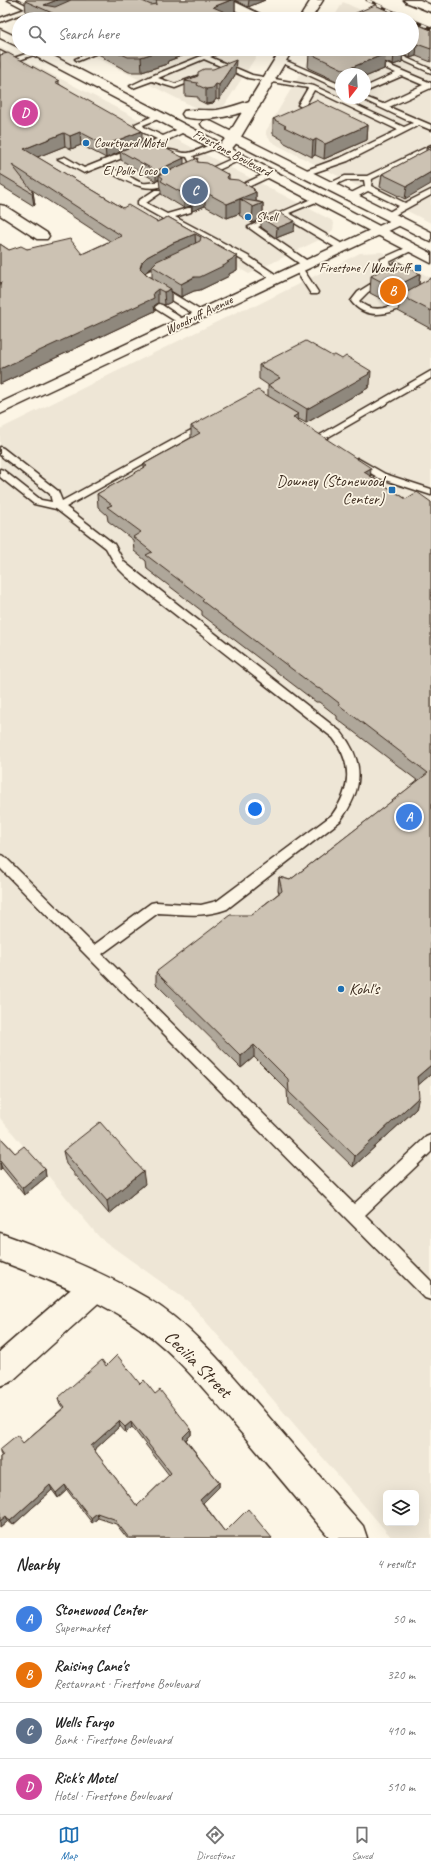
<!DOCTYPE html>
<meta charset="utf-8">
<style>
:root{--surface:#fff;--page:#f2f2f2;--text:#222;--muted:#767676;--line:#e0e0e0;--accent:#1f6fb2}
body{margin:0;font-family:Caveat,sans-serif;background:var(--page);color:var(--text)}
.controls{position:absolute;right:12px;bottom:12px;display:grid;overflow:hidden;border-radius:6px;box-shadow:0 4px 16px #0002}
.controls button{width:36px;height:36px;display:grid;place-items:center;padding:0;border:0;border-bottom:1px solid var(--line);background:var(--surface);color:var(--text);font:20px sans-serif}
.compass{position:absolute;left:335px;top:68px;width:36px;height:36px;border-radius:50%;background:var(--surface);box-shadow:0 4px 16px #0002;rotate:197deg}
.you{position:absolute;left:255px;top:809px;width:14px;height:14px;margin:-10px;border:3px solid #fff;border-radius:50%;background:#1a73e8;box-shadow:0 0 0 6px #1a73e833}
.badge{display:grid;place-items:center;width:26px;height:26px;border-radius:50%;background:var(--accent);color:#fff;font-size:13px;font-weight:700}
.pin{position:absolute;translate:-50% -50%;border:2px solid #fff;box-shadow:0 1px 4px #0006}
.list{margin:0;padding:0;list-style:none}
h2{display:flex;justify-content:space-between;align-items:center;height:52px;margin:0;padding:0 16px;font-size:17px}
h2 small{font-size:13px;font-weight:400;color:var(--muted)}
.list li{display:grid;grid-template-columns:26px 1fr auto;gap:12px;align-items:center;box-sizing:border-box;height:56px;padding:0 16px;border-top:1px solid var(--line)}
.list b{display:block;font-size:15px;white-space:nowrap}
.list p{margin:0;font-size:13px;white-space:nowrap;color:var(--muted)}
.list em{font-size:13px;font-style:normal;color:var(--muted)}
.icon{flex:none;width:22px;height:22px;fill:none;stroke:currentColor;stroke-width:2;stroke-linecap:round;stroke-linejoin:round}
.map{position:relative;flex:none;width:431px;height:1538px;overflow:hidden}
.search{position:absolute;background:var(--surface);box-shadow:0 4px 16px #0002;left:12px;right:12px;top:12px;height:44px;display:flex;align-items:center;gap:10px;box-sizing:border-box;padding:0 14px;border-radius:22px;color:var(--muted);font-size:15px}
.sheet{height:276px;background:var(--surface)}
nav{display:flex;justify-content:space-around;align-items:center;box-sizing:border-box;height:56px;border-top:1px solid var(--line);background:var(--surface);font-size:11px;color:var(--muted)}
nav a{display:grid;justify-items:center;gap:2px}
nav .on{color:var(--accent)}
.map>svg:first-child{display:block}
</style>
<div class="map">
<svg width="431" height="1538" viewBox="0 0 431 1538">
<rect width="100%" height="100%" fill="#fcf5e5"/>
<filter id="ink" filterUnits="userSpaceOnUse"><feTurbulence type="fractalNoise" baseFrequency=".025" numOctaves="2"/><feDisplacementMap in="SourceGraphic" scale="8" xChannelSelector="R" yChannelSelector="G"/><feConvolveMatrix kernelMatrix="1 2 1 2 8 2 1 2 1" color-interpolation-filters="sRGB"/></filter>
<g filter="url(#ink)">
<path fill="#eee6d6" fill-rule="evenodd" d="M343,2l37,17h-47z
M431,42v181l-152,-77 -8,-5 -5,-6v-4l49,-82h97zM341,74h24v24h-24z
M0,47l331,173 3,3 -1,7 -8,7 -76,37 -86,-49 -9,4 -154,-84z
M78,49h183l-37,57 -5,2 -17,1 -6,-1z
M382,252l49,26v1260h-39l-203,-236 -89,-64 -100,-120v-689l243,-120 12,-3 105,-53zM386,1493h30v30h-30z"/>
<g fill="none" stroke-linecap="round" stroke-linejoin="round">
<g stroke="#3b2a1e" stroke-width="3">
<path id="service" d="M8,0h8l14,7 19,-7h9l-58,22v-4l25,-9z
M55,49h7l-3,2z
M219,49h9l-18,8 42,18 62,11 90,41 9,-4 -53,-25h5v-1l18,7 40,-19 -21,-9 -37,16v-5l31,-14 -54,-24h9l80,34v5l-42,19 42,18v5l-12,-5 -71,36 -41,14h-3v-4l38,-14 56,-27 -84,-40 -8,14 16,8 -7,2 -17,-9 10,-17 -60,-10 -44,-19 -46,19 17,6 25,-9 3,2 -28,11 -23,-7 -19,7 -3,-2 19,-9z
M378,49h9l44,20v4z
M37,50l3,2 -1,1 -39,14v-4l8,-3 -8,-4v-5l14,7z
M95,50l3,2 -1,1 -19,8 -3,-2z
M278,59h4l59,26v5l-63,-29z
M160,113h3v4l-20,8 1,2 19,9 20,-9 7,2 -24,12 -82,32 -26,-14 7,-2 19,11 73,-29 -19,-9 -3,-6z
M216,143h3v4l-26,9 6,10 -11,7 -4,-2 7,-6 -4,-8 -23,-3 -4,-2c8,-6 19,2 28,1 9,-1 19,-8 28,-10z
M431,145v5l-59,29 -1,7 34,17 26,-13v5l-40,22h-3l-4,-2 15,-9 -31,-15 -13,7h-6v-4l16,-8 -1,-6h-18l-16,7 -4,-2 19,-9h22z
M238,156l7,2 -40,18 -7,-2z
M113,170c10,-1 20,11 30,13 8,1 15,-2 23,-4l4,2c-17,15 -41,2 -57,-7z
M269,172l7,2 -41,19 -7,-2z
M155,190h6l1,2 -16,11 21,11 21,-6h3v4l-16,5 73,39 30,20v4h-6l-30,-20 -70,-39 -9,-2 -25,-14v-4z
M318,196h3v4l-32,13 55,32v4h-6l-55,-33 -25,11 51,35v4h-6l-55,-39z
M408,247h6l1,2 -26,13 5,8 -2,8 -24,14 -9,9c18,18 44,0 62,-11 3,-2 6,-5 10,-7v7c-21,17 -60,38 -80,11l7,-9 27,-17 1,-5 -6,-9 1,-2z
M163,264h3l4,2 -19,11 -1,3 53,32v4h-6l-54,-33 -1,-5 3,-5z
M295,266h6l17,26 -1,2h-6l-17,-26z
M159,304l3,1 25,17 -1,2h-6l-24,-15 -1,-2z
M431,371v7l-108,62 -3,1 -5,-3z
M204,423l3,1 2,2 -2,2 -141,79 48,37 10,18 10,8 207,162c25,31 22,58 -1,89l-113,88c-24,9 -44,5 -69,4l-56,41 252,250 72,-67 5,-2v17l-66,63 66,66v19l-6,-2 -425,-430v-13l4,1 90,89 57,-42 5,-1 45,3 16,-4 115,-86c19,-26 21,-51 1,-77l-207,-162 -10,-10 -10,-18 -50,-39 -22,-5 -34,-27v-8l3,1 38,30 11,2 -2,-8 -50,-39v-8l3,1 55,43 4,10z
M357,458l28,16 46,15v6l-52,-17 -25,-15 -2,-2z"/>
</g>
<g stroke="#3b2a1e" stroke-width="3">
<path id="minor" d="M216,0h15l35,17 2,2h-15l-35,-17z
M0,205l5,1 42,27 2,3 -2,3h-10l-37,-24z
M95,1272l10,5 5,10 -5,10 -94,85 -11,4v-35l85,-74z"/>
</g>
<g stroke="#3b2a1e" stroke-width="3">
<path id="tertiary" d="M404,0h16l11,5v7l-25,-10z
M398,217l5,1 2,3 -2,3 -403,190v-11z
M0,1233c50,18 101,38 147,65 46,28 80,71 115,111 33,39 67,78 101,117l4,12h-37c-31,-36 -61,-73 -92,-109 -34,-40 -67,-82 -112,-110 -39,-24 -83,-42 -126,-58z"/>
</g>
<g stroke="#3b2a1e" stroke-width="3">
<path id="secondary" d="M311,0h12l-12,19h-12z
M281,49h12l-54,91 -10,12h-10l-2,-3 11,-14z"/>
</g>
<g stroke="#3b2a1e" stroke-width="3">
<path id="primary" d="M0,29l19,9v9l-19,-9z
M25,49h15l391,204v10l-404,-211z
M254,100l5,1 1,3 -1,3c-23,8 -50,16 -75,10l-2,-3 2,-3c11,-2 22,0 33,-1 13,-2 24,-7 37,-10z
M208,120l223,112v10l-228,-115 -2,-3 2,-3z"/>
</g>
<use href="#service" fill="#fcf5e5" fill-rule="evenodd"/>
<use href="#minor" fill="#fcf5e5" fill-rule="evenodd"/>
<use href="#tertiary" fill="#fcf5e5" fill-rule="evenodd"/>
<use href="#secondary" fill="#fcf5e5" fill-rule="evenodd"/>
<use href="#primary" fill="#fcf5e5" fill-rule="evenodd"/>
<g stroke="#3b2a1e" stroke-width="3">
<path id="rail" d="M367,0l43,19
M412,20l19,8"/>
</g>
<use href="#rail" stroke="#fcf5e5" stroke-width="2" stroke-dasharray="5.5" stroke-linecap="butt"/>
</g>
<path fill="#afa79a" stroke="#3b2a1e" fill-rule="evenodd" d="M26,0h239l-17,7 -13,-7v12l-5,2 11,5h-205l-10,-4 -1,-14z
M349,16l57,3h-57z
M412,22l19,8v32l-15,-6 -6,2 -7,-4 -1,8 -9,3 -8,-3 -1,7 -19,8v-3h-24v9l-33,-15 1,-15 11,-4h92z
M96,49h105l-2,1 -11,-1 -1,5 -19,7 -1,3 -25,8h-13l-24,-13 -1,-2 -6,-3v-3z
M0,55l59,26v3l83,59 42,21 14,-2 31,13v4l25,10v2l2,1v9l7,2v14l31,14 -18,7 -15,-11v-8l-9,4 -13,-8 1,-2 -13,5 -22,-12 -13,5 -1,-5 -7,2 -23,-14v-4l-1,-2 -1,-9 -3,2 -35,-21 -1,-8 -14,6 -25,-13 -10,4 -6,-3 -28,11 86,51 34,14 11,-5 69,39v14l-8,4v2l-4,2 -25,12 -6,1 -13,6 -10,-6v11l-6,3 -7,-2 -4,3 1,5 -155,73v-140l9,6 18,-1 55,5 28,-13 -78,-51 1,2 2,13 -1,1 -34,-21zM152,268v10l-7,-5 3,-3z
M235,75l-16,25 -3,-1 -3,4 -7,1 -8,-4v-3l-13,-1v-15z
M273,119l95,6 -1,15 -43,19 -9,-4 -3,2 -29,-15v-2l-10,-6z
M431,146l-26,53 -25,-12 2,-13 44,-23v-3z
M420,274l-1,11 12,-7v51l-33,-18 2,-11 -9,4 -21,-11 1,-17z
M259,365l111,20 -2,1v2l-62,35 -9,-5v2l73,56 36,23 25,3v572l-13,11 -2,24 -63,58 -65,-63 -1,-14 -33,-33 -13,11 -85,-84v-12l95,-57 28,-22 -1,-3 1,-13 11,3 128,-99 -81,-62v-3l-18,-14h-3l-114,-87v-4l-55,-42 -1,-8 -12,-10 -1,-11 -25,-19 -1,-6 -9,-8 -1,-13 47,-26v-4l47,-26v-12l77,-30v-11l-9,-6z
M0,1137l15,16 30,16 1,8 -22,18 -22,-27 -2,2z
M63,1151l82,33 -36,30 -43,-50z
M106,1366l34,18 15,10 36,35v6l-5,5 33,42v5l-16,16 22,29 47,6h-145l-11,-14 -18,-6 -6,5 -25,-33 -9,8 -6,-8 -39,35 -5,-4 -8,7v-71l2,-1 -2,-4v-3l23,-6 40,-35 -3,-4 -2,-6zM120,1426l6,7 6,-6 37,48 -32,31 -43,-56z"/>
<path fill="#8f887d" stroke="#3b2a1e" d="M57,0h30l-31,15 -12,-10z
M231,0h4v12l-17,7 -5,-12z
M249,0h16l-17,7z
M417,44l-1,12 -6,2 2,-12z
M167,49h21l-1,5 -19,7 -1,3 -25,8 -1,-15z
M403,49l-1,13 -9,3 1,-12z
M385,54l-1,15 -19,8v-3h-20v-4z
M236,60l-1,15 -16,25v-15z
M216,84v15l-3,4 -7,1v-15z
M368,125l-1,15 -43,19 1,-15z
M142,131v12l-22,8v1l-14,6 -1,-13z
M80,132l1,13 -10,4 -1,-13z
M64,133l1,13 -40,16 -1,-13z
M316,139l-1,16 -3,2 1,-16z
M184,158v9l-25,8v4l-3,2v-10z
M431,172v12l-26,15 2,-13z
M254,189v3h2v14l-16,-7z
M33,192l2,13 -1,1 -2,-13z
M205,192v14l-13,5v-14z
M191,193v13l-7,2v-14z
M240,199v14l-13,5v-14z
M263,203v16l-2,-1v1l-9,4 1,-16z
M295,221l-1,10 -18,7 1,-10z
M195,234l1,14 -44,18v2l-4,2 -5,5 -3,-7 2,-6 5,-5 26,-14z
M237,256v14l-8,4v2l-4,2 -25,12 -6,1 -13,6v-13z
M420,274l-2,16 -18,5v5l-9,4 2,-16z
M158,289v14l-4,3 1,5 -155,73v-15l153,-76z
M171,289v13l-6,3 -1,-13z
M371,371l-1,14 -2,1v2l-62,35 1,-14z
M298,414l-1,14 -4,-11z
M371,468l-1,13 -6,-9z
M254,1045v12l-13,11v-12z
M431,1065v9l-16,14 2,-11z
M419,1097l-3,12 -63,58 2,-11z
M0,1163l2,5 -2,2z
M45,1169l1,8 -22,18 -2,-7z
M143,1171l2,13 -36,30 -2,-13z
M119,1421l1,5 -28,26 -1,-6z
M131,1422l1,5 -6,6 -1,-6z
M191,1429v6l-8,7v-5z
M219,1482v5l-18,18 -1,-5z
M50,1485l2,5 -39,35 -3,-4z
M65,1485l2,5 -9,8 -2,-5z
M97,1513l1,5 -6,5 -1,-5z
M6,1516l2,5 -8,7v-7z"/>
<path fill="#ccc2b3" stroke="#3b2a1e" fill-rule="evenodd" d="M26,0h31l-13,5 11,2 16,-7h69l11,5 6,-1 -1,-4h75l-18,7 28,12h-175l-41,-18z
M375,5l31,14h-48l-9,-3z
M412,22l19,8v19l-14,-5 -5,2z
M111,49h56l-26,8h-13z
M320,49h53l12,5 -40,16 -36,-17z
M385,49h18l-9,4z
M8,53l51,28 -4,1 87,49 -37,14 -25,-13 -10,4 -6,-3 -40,16 99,59 5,-3 29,17 11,-5 69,39 -10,6h2l-4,3 -25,12h-6l-13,7 -29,-18 5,-5 43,-20 1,-4 -6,-3 -22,9 -26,14 -5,5 -2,6 7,7 24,14 -7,3 -6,-3 -5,4 1,5 -154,71v-83l1,-4 -1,1v-39l9,6 12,-4 6,3 43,-10 12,15 40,-18 -110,-71 21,27 -1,1 -32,-19v-119z
M236,60l-17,25 -3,-1 -3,4 -7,1 -9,-4 1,-2 -13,-2 13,-5v-4l6,-3h9z
M316,100l52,25 -43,19 -9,-5 -3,2 -29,-14 2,-1 -13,-7z
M150,140l34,18 -28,13 -36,-20z
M431,146v26l-24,14 -25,-12 47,-25 -3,-1z
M198,158l-1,4 10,1 22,12 -2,2 1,2 10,1 16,9 -1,1 3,2 -29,12 -22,-12 -13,5 -1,-4 -7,1 -23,-13 2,-3 -4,-3z
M240,199l23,4 -10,4z
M276,211l19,10 -18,7 -16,-10z
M397,261l23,13 -27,14 -22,-12z
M431,278v33l-31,-16z
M306,341l26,15 3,-1 7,4 4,-3 25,15 -3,2 1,1 -62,35 -39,-24 12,-7 -21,-13z
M258,390l40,24 -5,3 78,51 -7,4 42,27 11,-7 14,10v563l-14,12 2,20 -64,59 -66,-64 -1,-13 -34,-34 -13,11 -85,-84 74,-57h21l31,-24 -3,-14 11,3 138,-107 -89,-68v-2l-18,-14 -4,-1 -115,-87 2,-2 -58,-44 6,-3 -19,-15 8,-5 -34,-25 5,-2 -15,-11 50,-28 -3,-2 56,-31 -9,-7z
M100,1122l43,49 -36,30 -44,-50z
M0,1137l15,16 9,-7 21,23 -23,19 -22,-27z
M117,1355l23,29 4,-4 11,14 5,-4 31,39 -8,8 36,45 -19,18 25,32 23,-23 24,29h-143l-15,-19 -17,-6 -6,5 -26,-33 -9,8 -6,-8 -40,36 -4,-5 -6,5v-64l3,-2 -3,-4v-2l17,-14 6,8 42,-36 -7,-9 44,-38 4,6zM119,1421l6,6 6,-5 40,51 -34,33 -46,-60z"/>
</g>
<g fill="#1f6fb2" stroke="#fcf5e5" stroke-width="1.5">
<circle cx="86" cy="143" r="4"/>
<circle cx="165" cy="171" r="4"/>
<circle cx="248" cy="217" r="4"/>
<rect x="414" y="264" width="8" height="8" rx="2"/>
<rect x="388" y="486" width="8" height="8" rx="2"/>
<circle cx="341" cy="989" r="4"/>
</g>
<g text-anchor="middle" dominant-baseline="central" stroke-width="3.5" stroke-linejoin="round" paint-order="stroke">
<g font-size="13" fill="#3b2a1e" stroke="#fcf5e5" text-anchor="start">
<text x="94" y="143">Courtyard Motel</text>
<text x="157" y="171" text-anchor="end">El Pollo Loco</text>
<text x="256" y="217">Shell</text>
<text x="410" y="268" text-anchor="end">Firestone / Woodruff</text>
</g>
<g font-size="13" fill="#3b2a1e" stroke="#fcf5e5">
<text transform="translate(232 153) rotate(28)">Firestone Boulevard</text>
<text transform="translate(199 315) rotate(-26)">Woodruff Avenue</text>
</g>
<g font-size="16" fill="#3b2a1e" stroke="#fcf5e5" text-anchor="end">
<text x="384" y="481">Downey (Stonewood<tspan x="384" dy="18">Center)</tspan></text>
<text x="349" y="989" text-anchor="start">Kohl's</text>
</g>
<g font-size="19" fill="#3b2a1e" stroke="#fcf5e5">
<text transform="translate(198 1364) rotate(45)">Cecilia Street</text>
</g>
</g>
</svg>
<div class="controls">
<button><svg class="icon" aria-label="layers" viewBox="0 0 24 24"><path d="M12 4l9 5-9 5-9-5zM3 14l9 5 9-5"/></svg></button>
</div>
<svg class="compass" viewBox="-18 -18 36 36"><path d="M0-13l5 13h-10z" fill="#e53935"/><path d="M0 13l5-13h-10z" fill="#767676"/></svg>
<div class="you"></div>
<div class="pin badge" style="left:409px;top:817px;background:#3f7fe0">A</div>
<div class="pin badge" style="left:393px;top:291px;background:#e8710a">B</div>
<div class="pin badge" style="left:195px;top:191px;background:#5c6f8a">C</div>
<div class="pin badge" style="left:25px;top:113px;background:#d1479c">D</div>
<div class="search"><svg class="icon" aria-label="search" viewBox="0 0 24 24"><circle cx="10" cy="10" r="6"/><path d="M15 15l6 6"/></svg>Search here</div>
</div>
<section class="sheet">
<h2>Nearby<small>4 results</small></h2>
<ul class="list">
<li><span class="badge" style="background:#3f7fe0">A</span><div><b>Stonewood Center</b><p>Supermarket</p></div><em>50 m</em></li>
<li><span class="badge" style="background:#e8710a">B</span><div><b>Raising Cane's</b><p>Restaurant · Firestone Boulevard</p></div><em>320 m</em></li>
<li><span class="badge" style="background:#5c6f8a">C</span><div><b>Wells Fargo</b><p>Bank · Firestone Boulevard</p></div><em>410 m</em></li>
<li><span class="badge" style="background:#d1479c">D</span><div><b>Rick's Motel</b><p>Hotel · Firestone Boulevard</p></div><em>510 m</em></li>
</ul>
</section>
<nav>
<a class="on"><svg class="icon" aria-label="map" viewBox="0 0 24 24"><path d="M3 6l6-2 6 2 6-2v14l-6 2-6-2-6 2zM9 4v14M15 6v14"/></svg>Map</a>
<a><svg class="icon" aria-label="directions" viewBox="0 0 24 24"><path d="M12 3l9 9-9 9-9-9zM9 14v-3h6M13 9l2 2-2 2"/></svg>Directions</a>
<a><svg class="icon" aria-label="saved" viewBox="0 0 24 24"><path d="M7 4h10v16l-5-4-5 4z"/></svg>Saved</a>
</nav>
